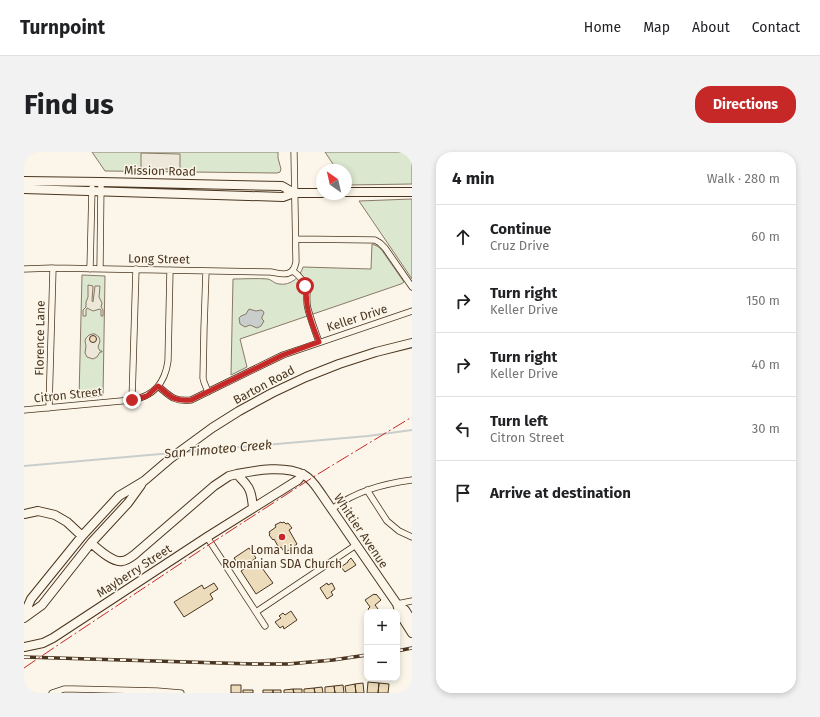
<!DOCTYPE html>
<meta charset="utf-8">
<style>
:root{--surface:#fff;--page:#f2f2f2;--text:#202124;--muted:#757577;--line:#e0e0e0;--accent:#c62828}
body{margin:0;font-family:"Fira Sans",sans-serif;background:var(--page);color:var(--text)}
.controls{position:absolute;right:12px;bottom:12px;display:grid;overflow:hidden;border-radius:8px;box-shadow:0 2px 6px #0003}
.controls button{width:36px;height:36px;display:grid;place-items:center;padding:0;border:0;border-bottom:1px solid var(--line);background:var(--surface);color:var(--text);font:20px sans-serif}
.compass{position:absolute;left:292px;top:12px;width:36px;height:36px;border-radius:50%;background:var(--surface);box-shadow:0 2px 6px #0003;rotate:326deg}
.stop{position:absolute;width:12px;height:12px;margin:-9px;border:3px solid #c62828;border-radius:50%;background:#fff}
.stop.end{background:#c62828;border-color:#fff;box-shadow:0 1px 4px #0008}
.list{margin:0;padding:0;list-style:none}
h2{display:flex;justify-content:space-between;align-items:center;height:52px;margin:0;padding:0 16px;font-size:17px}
h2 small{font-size:13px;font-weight:400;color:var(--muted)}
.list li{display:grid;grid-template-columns:26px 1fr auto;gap:12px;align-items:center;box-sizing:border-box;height:64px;padding:0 16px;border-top:1px solid var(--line)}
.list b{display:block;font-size:15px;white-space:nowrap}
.list p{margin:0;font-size:13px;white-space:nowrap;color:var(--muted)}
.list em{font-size:13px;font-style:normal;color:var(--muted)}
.icon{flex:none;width:22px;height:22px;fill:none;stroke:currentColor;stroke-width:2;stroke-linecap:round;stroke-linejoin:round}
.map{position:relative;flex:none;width:388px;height:541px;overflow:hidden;border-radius:16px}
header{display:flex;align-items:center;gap:24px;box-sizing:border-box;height:56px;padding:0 20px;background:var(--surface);border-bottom:1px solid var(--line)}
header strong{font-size:19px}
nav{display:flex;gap:22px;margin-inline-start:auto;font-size:14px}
.intro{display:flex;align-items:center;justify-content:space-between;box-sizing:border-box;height:96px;padding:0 24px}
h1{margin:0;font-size:28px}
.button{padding:10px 18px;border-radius:16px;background:var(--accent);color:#fff;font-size:14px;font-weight:700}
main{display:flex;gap:24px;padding:0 24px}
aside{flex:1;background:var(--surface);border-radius:16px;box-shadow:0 2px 6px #0003}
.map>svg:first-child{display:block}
</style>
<header>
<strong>Turnpoint</strong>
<nav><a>Home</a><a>Map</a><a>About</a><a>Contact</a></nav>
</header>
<div class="intro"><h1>Find us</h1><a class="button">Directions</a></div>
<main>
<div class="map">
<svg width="388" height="541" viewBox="0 0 388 541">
<rect width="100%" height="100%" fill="#fbf6e9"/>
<path fill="#dce7d0" stroke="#887966" d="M68,0h186v6l3,11 -1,3 -3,1 -172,-2z
M301,0h87v32l-64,1 -2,-2v-13h-9z
M388,47v80l-53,-78z
M348,92l5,2 4,3 23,33 -3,2 -161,55 7,28 -16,8 2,-96c10,0 25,-1 35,0 4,1 7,5 11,5 12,2 21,-7 24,-17l68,2z
M58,123l23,1 -2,120 -24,2z"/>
<path fill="#ede7d9" stroke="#887966" d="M117,1l39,1v15h-39z
M64,133l5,1 -1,15 1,1 2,-16h5l-1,11 3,6 -1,4 2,3v6h-2v-6l-1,-1 -7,2 -6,-3 -1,2v6h-3v-6l3,-3v-5l2,-5z
M68,182h3l4,3 1,4 -2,6 2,4h2v1h-2l-3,5 -4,2 -6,-2 -2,-4 1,-7 -1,-5 1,-3 3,-3z"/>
<path fill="#c9cecd" stroke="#887966" d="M225,157l7,2 5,-1 2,1 1,2 -2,4v2l2,2 -3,5 -4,2 -7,-3 -5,2 -5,-3 -1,-6 2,-2 5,-2z"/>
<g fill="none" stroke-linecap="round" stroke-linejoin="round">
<path stroke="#c9cecd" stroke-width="2" d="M160,300l184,-16 44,-6
M0,314l148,-13"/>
</g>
<path fill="#ecdcbc" stroke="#4a3520" d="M65.5 187a3.5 3.5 0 1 1 7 0a3.5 3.5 0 1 1-7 0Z
M257,370l1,1 2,-1 2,2 2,-1 4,5 -3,2 8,14 -12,9 -4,-6 -2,1 -5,-9 -1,1 -4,-5 1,-1 -1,-2 7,-5 -1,-2z
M225,396l7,10 -15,10 -7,-10z
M327,406l5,7 -11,7 -4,-5 7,-5v-1z
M233,409l16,22 -17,11 -15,-23z
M190,431l4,6 -8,5 3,5 -29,18 -10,-15 28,-17 2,4z
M303,431l1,2 4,-2 3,6 -4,3 2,3 -6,4 -7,-11z
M350,442l1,1 1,-1 5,6 -6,5 3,4 -4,3h-4l-2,-3 2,-2 -5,-7z
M267,459l6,9 -13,9 -1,-3 -3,2 -5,-6 6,-4 -2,-2 4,-3 2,2z
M344,530l11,1 -1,10h-11z
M339,531l1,10h-8l-1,-9z
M355,531l10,1 -1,9h-10z
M331,532l1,9h-10l-1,-7z
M207,533h10v8h-10z
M319,533l1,8h-9l-1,-7z
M310,534l1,7h-10v-6z
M298,535l1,6h-8l-1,-5z
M290,536l1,5h-11v-4z
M269,537l1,4h-10v-3z
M269,537h9v4h-8z
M219,538h10v3h-10z
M239,538h10v3h-10z
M249,538h8v3h-8z"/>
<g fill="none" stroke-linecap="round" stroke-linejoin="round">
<g stroke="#4a3520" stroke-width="7">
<path id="street" d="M272,87l79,1 5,3 5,5 27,39
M0,117l29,-1 218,4c11,2 22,6 25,-10l-2,-110
M66,117l2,-81
M76,117l1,-87
M182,119l-2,57 -1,50 1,4 4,10
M269,119c7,5 12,11 14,20 0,6 -1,12 1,18 3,11 7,22 11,33
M134,234c12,10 16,16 33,14l92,-45 129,-44
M108,248l4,-131
M25,256l4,-140
M0,258l108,-10c22,-4 33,-17 36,-39l2,-91
M343,338l20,31 12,10 13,6
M308,357c24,-18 51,-25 80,-29
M183,385l58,89
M373,452l15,-3
M232,460l100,-67
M28,541l12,-4h9l84,2 24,2"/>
</g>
<g stroke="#4a3520" stroke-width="10">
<path id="secondary" d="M0,29l77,1 181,4 12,7
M0,37l259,8 11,-4h28
M322,40h66
M213,322c20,-4 48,-9 67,1 8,4 13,13 18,20 8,12 16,23 24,35 17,25 34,49 51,74l8,6 7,11
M0,362l14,-3 17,4 12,7 15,14
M67,391c7,6 22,20 31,18 4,0 8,-3 12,-6l80,-69 15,-10 8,-2c4,5 8,8 11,13 4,6 4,14 5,20
M373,452l3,10 12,19
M0,463l7,-16 51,-63 37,-40 25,-15 27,-23 41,-30 27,-17 33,-18 34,-16 33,-13 37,-12 36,-9
M0,466l18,-13 49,-62 37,-40 13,-18
M0,495l19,-4 10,-5 154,-101 91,-57 5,-6"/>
</g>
<use href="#street" stroke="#fbf6e9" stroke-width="5.5"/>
<use href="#secondary" stroke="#fbf6e9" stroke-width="8"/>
<g stroke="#4a3520" stroke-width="3.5">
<path id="rail" d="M373,499l15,-3
M0,505l229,7h35l45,-4 34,-5"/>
</g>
<use href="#rail" stroke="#fbf6e9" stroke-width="2" stroke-dasharray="6" stroke-linecap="butt"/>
<path stroke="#c62828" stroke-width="1" stroke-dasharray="14 3 2 3" stroke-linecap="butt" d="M0,516l34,-23 158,-105 102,-66 94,-57"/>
</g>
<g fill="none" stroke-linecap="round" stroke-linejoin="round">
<path stroke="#c62828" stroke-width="5" d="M108,248l15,-4 11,-10c12,10 16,16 33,14l92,-45 36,-13c-5,-12 -10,-25 -12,-37 -1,-7 0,-13 -2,-19"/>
</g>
<circle fill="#c62828" stroke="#fbf6e9" stroke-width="1.5" cx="258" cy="385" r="4"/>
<g text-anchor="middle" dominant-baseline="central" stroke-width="3" stroke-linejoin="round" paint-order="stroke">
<g font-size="12" fill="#4a3520" stroke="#fbf6e9">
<text transform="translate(136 19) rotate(1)">Mission Road</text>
<text transform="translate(135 107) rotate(1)">Long Street</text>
<text transform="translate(333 166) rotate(-18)">Keller Drive</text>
<text transform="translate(16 186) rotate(-89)">Florence Lane</text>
<text transform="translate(240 233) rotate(-28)">Barton Road</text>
<text transform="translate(44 243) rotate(-6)">Citron Street</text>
<text transform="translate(337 379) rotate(56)">Whittier Avenue</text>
<text transform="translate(110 419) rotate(-33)">Mayberry Street</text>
</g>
<g font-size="12" fill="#4a3520" stroke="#fbf6e9">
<text x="258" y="398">Loma Linda<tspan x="258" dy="14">Romanian SDA Church</tspan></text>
</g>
<g font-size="13" font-style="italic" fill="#4a3520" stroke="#fbf6e9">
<text transform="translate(194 297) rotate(-5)">San Timoteo Creek</text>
</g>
</g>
</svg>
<div class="controls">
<button>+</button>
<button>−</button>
</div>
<svg class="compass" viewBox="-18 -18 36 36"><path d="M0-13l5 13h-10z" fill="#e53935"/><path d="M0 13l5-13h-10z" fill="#757577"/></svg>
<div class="stop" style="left:281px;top:134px"></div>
<div class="stop end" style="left:108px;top:248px"></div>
</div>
<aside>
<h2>4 min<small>Walk · 280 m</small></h2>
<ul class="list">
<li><svg class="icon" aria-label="ahead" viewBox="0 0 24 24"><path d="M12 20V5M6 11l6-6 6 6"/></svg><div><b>Continue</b><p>Cruz Drive</p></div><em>60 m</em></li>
<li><svg class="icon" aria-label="right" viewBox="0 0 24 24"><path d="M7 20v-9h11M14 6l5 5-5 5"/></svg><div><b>Turn right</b><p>Keller Drive</p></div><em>150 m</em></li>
<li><svg class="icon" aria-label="right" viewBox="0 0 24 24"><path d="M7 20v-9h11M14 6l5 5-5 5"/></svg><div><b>Turn right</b><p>Keller Drive</p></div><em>40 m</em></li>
<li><svg class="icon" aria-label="left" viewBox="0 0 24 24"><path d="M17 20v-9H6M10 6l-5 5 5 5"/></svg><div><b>Turn left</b><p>Citron Street</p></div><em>30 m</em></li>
<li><svg class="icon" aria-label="arrive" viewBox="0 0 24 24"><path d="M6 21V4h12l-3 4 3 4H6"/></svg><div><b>Arrive at destination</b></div></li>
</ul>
</aside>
</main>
